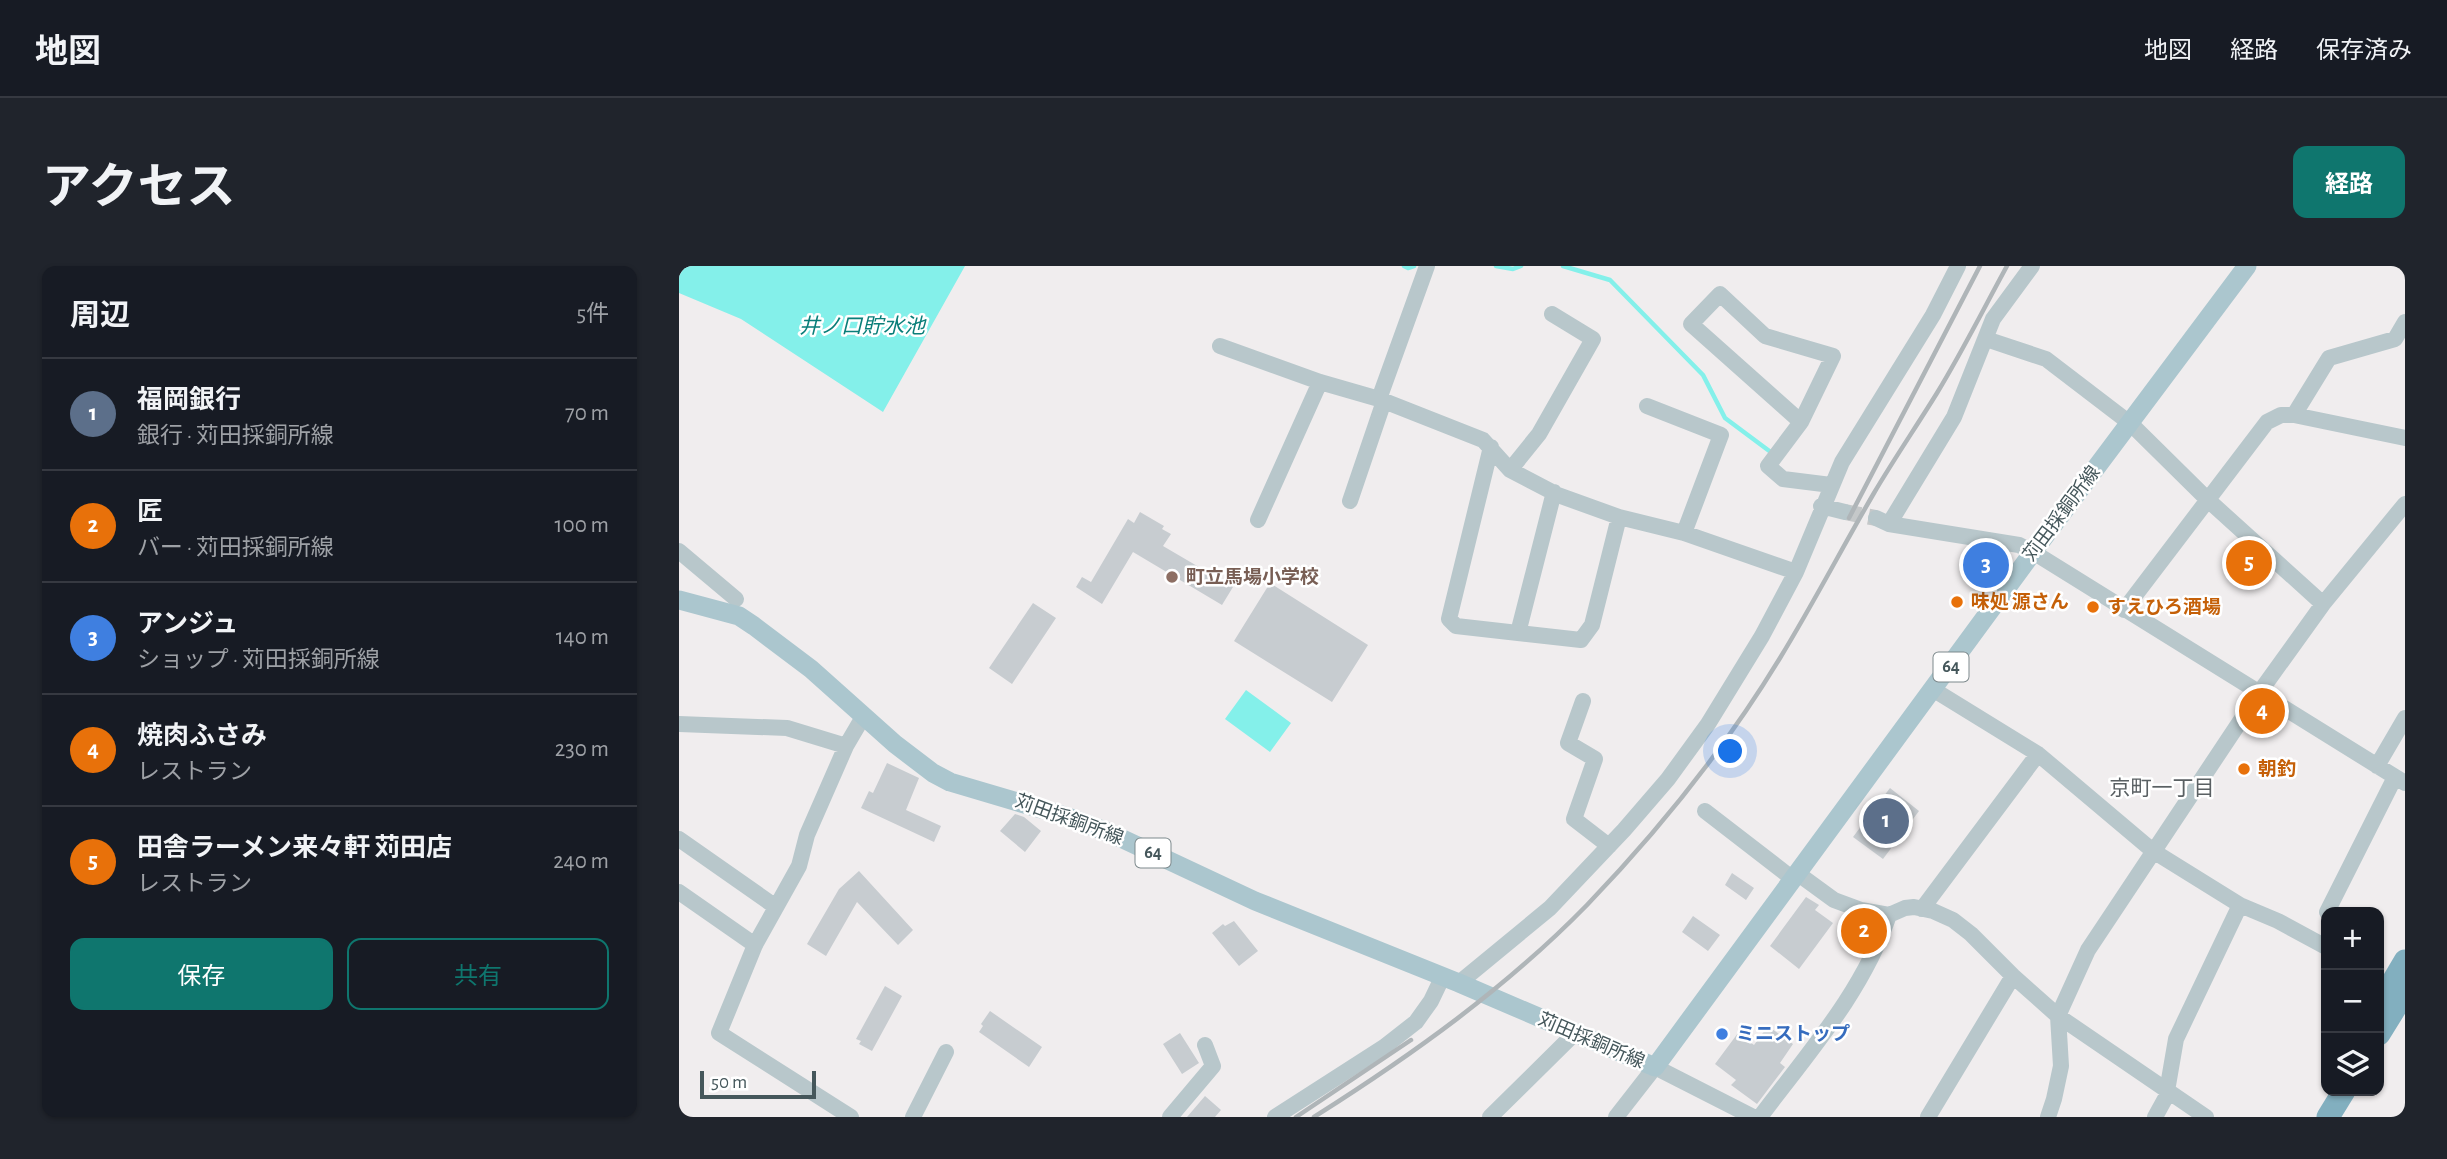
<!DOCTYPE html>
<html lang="ja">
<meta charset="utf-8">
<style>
:root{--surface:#171b24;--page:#20242c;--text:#f1f3f6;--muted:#9ea1a6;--line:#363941;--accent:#0f766e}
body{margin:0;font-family:"Alegreya Sans","Noto Sans JP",sans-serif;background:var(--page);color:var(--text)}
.controls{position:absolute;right:21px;bottom:21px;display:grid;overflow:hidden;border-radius:14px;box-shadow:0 2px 5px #0004}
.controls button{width:63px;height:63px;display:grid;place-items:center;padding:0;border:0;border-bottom:2px solid var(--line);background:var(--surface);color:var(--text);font:35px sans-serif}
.scale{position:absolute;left:21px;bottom:18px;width:116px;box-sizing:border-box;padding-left:7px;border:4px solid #45575b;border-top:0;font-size:19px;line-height:24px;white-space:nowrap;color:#45575b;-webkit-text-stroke:5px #fff;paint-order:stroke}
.you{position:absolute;left:1052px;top:486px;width:24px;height:24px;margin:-18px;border:5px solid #fff;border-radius:50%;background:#1a73e8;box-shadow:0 0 0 10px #1a73e833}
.badge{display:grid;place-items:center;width:46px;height:46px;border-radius:50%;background:var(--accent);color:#fff;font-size:23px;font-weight:700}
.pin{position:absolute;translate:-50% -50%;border:4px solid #fff;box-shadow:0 2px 7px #0006}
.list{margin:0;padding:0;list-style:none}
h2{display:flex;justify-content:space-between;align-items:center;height:91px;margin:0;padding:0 28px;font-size:30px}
h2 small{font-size:23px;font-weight:400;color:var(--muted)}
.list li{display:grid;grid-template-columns:46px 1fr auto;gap:21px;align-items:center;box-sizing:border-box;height:112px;padding:0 28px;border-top:2px solid var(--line)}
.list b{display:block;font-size:26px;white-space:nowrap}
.list p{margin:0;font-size:23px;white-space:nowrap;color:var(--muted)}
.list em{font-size:23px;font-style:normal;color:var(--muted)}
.actions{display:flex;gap:14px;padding:21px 28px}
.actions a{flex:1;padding:16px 0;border:2px solid var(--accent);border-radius:14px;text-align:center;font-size:24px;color:var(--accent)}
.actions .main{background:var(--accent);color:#fff}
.icon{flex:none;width:38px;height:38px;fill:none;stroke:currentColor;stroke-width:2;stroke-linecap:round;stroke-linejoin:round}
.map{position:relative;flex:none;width:1726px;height:851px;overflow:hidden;border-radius:14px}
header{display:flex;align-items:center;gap:42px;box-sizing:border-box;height:98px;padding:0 35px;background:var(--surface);border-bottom:2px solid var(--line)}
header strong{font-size:33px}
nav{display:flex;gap:38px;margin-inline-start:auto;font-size:24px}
.intro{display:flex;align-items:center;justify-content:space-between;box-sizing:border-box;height:168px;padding:0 42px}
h1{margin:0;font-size:49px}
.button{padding:18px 32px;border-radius:14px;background:var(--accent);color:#fff;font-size:24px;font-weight:700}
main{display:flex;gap:42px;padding:0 42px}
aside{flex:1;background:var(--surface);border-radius:14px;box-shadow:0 2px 5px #0004}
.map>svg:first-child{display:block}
</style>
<header>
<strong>地図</strong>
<nav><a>地図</a><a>経路</a><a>保存済み</a></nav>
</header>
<div class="intro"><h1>アクセス</h1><a class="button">経路</a></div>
<main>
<aside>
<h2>周辺<small>5件</small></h2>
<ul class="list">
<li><span class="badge" style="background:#5c6f8a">1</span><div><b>福岡銀行</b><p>銀行 · 苅田採銅所線</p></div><em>70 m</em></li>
<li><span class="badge" style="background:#e8710a">2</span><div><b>匠</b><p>バー · 苅田採銅所線</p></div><em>100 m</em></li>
<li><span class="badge" style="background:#3f7fe0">3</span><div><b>アンジュ</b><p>ショップ · 苅田採銅所線</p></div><em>140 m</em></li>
<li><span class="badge" style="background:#e8710a">4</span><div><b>焼肉ふさみ</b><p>レストラン</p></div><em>230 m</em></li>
<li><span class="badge" style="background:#e8710a">5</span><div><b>田舎ラーメン来々軒 苅田店</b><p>レストラン</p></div><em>240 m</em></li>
</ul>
<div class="actions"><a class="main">保存</a><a>共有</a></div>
</aside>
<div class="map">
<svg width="1726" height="851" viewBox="0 0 1726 851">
<rect width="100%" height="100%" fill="#f0edee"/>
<path fill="#84f0ea" d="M0,0h286l-82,146 -142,-93 -62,-26z
M567,424l45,33 -21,29 -45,-33z"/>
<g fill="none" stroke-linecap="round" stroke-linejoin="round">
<path stroke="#84f0ea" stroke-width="4.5" d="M725,0l4,2 6,-2
M817,0l17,3 8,-3
M884,0l47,14 93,95 22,43 47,35"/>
</g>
<path fill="#c7ccd0" d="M461,246l24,14 -2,3 9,5 -8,12 70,41 -11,18 -89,-53 -31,52 -26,-17 6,-10 9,5 37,-63 6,4z
M591,317l98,62 -36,57 -98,-61z
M354,337l23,15 -44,66 -23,-16z
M208,497l32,15 -13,32 35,16 -7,16 -73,-34 8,-17 4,2z
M1211,522l29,23 -36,48 -30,-22z
M336,548l9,3 17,14 -16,21 -25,-21z
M180,605l54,59 -15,15 -41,-43 -31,54 -19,-12 32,-55z
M1053,607l22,15 -8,12 -21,-15z
M1127,631l13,8 -4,5 18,13 -34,46 -29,-23z
M1014,650l27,19 -12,16 -26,-19z
M555,655l24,30 -19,15 -27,-33 11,-9 2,2z
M206,720l17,10 -30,55 -13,-7 2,-3 -5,-2z
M311,745l52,36 -13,20 -50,-35 4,-6 -2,-2z
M1089,760l25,18 -13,19 5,4 -28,37 -26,-19 5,-5 -21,-16 23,-31 16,12z
M501,767l19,30 -17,11 -19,-30z
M526,830l16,14 -6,7h-28z"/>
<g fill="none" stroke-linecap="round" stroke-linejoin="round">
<path stroke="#c5c8c9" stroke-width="16" stroke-dasharray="16 8" stroke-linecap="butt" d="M1166,246l31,6"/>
<path stroke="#b8c7cb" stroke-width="16" d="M1307,73l60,20 85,65 77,76 115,104
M541,80l100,36 59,17 104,41 27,30 48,25 61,22 65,16 112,39
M700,133l48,-133
M968,140l74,29 -37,98
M1615,149l35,-57 66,-19 10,-17
M1122,156l32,-66 -68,-20 -45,-42 -29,30 110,98 -33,44 15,13 48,6
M812,181l-42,172 7,7 62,7
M831,204l29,-36 54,-95 -41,-25
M875,226l-36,141 63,7 11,-15 27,-108
M671,235l34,-100
M1142,240l24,6
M1197,252l13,6 130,21 14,7 372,231
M579,254l62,-138
M1210,258l65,-107 39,-98 39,-53
M0,285l57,48
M1445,344l143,-188 14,-7h13l111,23
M1255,424l104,64 115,97 87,54 38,16 48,26
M904,435l-15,42 27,16 -21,60 35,27
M0,458l108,4 59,18
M1698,500l28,-48
M1026,545l88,68
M0,573l97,68
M1118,607l37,27 27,10 28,5 16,-7 9,-1 19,4 20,9 18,14 42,42 45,40 148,101
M0,626l76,53
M1243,643l116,-155
M1648,646l68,-135
M780,717l91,-75 74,-78 44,-51 40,-55 54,-88 34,-64 46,-110 91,-147 25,-49
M172,851l-132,-84 36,-88 44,-79 8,-31 39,-89 17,-29
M234,851l33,-65
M491,851l43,-51 -8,-21
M596,851l109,-70 32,-25 15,-21 11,-23
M811,851l84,-83
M937,851l39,-50 98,50
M1081,851c48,-64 103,-125 129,-202
M1249,851l85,-141
M1369,851l6,-18 7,-33 -3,-50 30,-66 171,-257 64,-89 82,-100
M1476,851l11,-20 10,-58 64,-134"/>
<path stroke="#abc6ce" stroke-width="19" d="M0,334l60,16 15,10 57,43 84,75 38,29 17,9 115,34 45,17 145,68 204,82 196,84 378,-515 214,-286"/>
<path stroke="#82afbf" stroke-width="23" d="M1700,739l26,-44
M1700,768l26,-42
M1649,851l16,-26"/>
<path stroke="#afb5b8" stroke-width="4.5" d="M1170,252l131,-252
M617,851l115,-77
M635,851c98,-62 192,-129 273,-212 72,-75 139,-158 193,-247 33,-54 62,-110 94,-165 20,-34 42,-66 63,-100 25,-41 47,-85 70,-127"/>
</g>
<circle fill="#8d6e63" stroke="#fff" stroke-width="2.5" cx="493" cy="311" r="7"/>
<g fill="#e8710a" stroke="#fff" stroke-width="2.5">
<circle cx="1278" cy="336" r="7"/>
<circle cx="1414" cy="341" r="7"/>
<circle cx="1565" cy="503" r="7"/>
</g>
<circle fill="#3f7fe0" stroke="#fff" stroke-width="2.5" cx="1043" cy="768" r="7"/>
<g text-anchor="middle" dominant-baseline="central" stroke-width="5" stroke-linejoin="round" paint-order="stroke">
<g fill="#fff" stroke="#7d898c" stroke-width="2">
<rect x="1254.5" y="386.5" width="35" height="29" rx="5"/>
<rect x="456.5" y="572.5" width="35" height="29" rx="5"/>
</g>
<g font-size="18" font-weight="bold" fill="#45575b">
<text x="1272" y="401">64</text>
<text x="474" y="587">64</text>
</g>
<g font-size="19" fill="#45575b" stroke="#fff">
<text transform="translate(1383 248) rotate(-53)">苅田採銅所線</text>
<text transform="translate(390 554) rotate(20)">苅田採銅所線</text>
<text transform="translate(912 775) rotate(23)">苅田採銅所線</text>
</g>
<g font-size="19" font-weight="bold" fill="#785e54" stroke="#fff" text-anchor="start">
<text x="507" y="311">町立馬場小学校</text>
</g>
<g font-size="19" font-weight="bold" fill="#c56008" stroke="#fff" text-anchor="start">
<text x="1292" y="336">味処 源さん</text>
<text x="1428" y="341">すえひろ酒場</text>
<text x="1579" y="503">朝釣</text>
</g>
<g font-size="19" font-weight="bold" fill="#366cbe" stroke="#fff" text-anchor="start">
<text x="1057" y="768">ミニストップ</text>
</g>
<g font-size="21" font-style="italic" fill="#097e79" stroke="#fff">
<text x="183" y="60">井ノ口貯水池</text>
</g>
<g font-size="21" fill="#5a6063" stroke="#fff">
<text x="1483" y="522">京町一丁目</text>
</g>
</g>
</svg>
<div class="controls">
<button>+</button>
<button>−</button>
<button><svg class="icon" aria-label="layers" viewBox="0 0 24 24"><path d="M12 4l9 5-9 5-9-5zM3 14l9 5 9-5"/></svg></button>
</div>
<div class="scale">50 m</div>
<div class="you"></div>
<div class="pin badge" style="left:1207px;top:555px;background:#5c6f8a">1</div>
<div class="pin badge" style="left:1185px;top:665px;background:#e8710a">2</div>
<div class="pin badge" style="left:1307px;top:299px;background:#3f7fe0">3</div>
<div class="pin badge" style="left:1583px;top:445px;background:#e8710a">4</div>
<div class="pin badge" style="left:1570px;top:297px;background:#e8710a">5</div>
</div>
</main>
